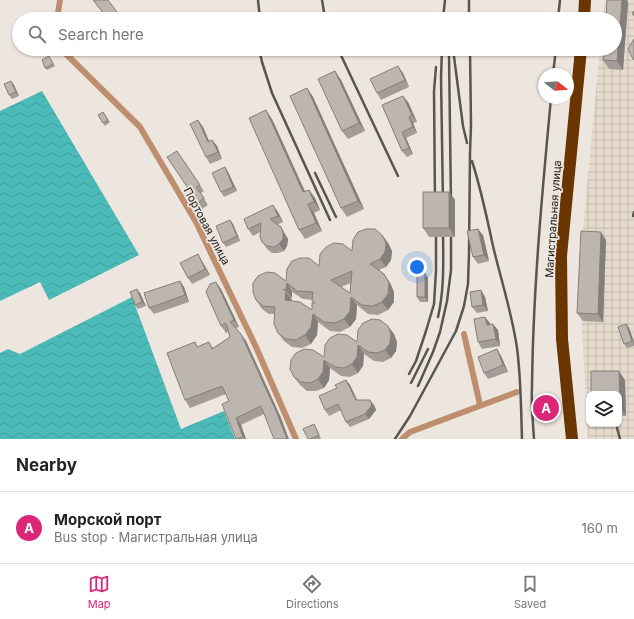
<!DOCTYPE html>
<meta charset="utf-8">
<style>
:root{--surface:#fff;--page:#f2f2f2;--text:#222;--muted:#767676;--line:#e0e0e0;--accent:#db2777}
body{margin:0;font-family:Inter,sans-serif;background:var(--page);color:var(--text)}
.controls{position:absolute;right:12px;bottom:12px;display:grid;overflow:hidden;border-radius:8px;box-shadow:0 1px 3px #0004}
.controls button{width:36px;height:36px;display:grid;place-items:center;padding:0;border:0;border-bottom:1px solid var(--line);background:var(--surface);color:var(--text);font:20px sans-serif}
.compass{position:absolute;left:538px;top:68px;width:36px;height:36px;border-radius:50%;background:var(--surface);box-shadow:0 1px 3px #0004;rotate:107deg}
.you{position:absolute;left:417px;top:267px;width:14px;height:14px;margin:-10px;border:3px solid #fff;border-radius:50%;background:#1a73e8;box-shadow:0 0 0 6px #1a73e833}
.badge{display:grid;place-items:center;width:26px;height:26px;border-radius:50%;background:var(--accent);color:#fff;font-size:13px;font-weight:700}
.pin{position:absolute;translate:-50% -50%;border:2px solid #fff;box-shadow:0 1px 4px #0006}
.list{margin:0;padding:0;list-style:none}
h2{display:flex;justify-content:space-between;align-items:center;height:52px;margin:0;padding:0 16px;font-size:17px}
h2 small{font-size:13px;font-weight:400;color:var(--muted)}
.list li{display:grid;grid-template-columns:26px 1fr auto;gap:12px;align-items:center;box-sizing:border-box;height:72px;padding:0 16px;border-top:1px solid var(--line)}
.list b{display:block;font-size:15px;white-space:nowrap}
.list p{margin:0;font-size:13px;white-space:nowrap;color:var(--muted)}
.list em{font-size:13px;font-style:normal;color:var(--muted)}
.icon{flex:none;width:22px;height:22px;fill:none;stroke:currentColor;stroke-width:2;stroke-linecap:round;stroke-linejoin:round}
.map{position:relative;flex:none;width:634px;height:439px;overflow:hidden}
.search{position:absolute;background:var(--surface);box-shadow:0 1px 3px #0004;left:12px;right:12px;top:12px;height:44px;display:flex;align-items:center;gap:10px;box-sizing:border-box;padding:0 14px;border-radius:22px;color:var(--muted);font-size:15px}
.sheet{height:124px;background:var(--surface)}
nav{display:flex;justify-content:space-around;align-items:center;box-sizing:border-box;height:56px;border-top:1px solid var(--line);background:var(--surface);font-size:11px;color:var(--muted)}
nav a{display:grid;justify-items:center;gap:2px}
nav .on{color:var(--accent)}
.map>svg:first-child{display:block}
</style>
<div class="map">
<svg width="634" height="439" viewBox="0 0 634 439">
<defs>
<pattern id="industrial-grid" width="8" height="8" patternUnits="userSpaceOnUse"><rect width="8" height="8" fill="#e5dacc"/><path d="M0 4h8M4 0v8" fill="none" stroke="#c4baae"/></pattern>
<pattern id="water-waves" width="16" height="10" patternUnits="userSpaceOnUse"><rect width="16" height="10" fill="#4dbaba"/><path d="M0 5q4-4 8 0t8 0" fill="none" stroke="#439f9f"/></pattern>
</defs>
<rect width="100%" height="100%" fill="#ede6de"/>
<path fill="url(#industrial-grid)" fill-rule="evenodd" d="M605,0h29v439h-46l-9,-166 21,-224h15v-30h-12zM589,394h30v30h-30z"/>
<path fill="url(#water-waves)" d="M42,91l97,164 -90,45 -9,-18 -40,19v-190z
M132,297l49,132 43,-18 11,28h-235v-86l8,-4 12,5z"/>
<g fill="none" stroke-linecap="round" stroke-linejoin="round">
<path stroke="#bd8f6f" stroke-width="6" d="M57,19l3,-19
M61,49l79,78 56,95 60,125 40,92
M464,334l16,71
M402,439l8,-7 107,-40"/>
<path stroke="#6a3501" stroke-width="12" d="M584,19l1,-19
M572,439l-10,-100 -1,-83 20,-207"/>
<path stroke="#595651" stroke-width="2.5" d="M258,0l2,19
M322,0l2,12 3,7
M469,0v19
M443,19l2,-19
M558,19l2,-19
M259,49l3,13 10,31 58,127
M338,49l60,127
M442,49l-1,28 2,126
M453,49l10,77 4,17
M449,55l2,150
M553,74l3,-25
M472,161c9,28 15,57 21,85 8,34 19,67 24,102 4,30 4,61 5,91
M315,173l21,44
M435,203l-1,-112 2,-24
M633,216l1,-4
M438,317c7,-30 5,-61 5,-92
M409,374l7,-13 10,-30 8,-27 2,-33v-44
M411,383l17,-34
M418,386l15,-34 7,-20 7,-31 4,-31v-45
M616,424l4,15
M395,439l15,-23 46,-85 8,-25 4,-22 1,-31 1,-100 1,-28 -1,-76
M534,439c-1,-17 -3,-35 -2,-52 1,-96 10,-193 19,-289"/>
</g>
<path fill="#a39d96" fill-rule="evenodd" d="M93,0h15l14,19h-14z
M628,2l-5,68 -14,-1 -6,-9z
M51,59l4,7 -8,4 -2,-2z
M335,71l6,9 24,51 -17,8 -6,-8z
M403,73l6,14 -28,13 -4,-7z
M11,81l3,4 5,11 -7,3 -3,-4z
M307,88l6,9 51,112 -17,8 -6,-9z
M408,102l9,20 -4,1 4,10 -11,5 7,16 -6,3 -5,-6 -20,-46z
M103,112l7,10 -5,4 -7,-11z
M272,119l33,72 4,-1 6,8 5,12 -6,3 8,18 -17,8 -6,-9z
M203,127l6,14 3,-1 5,6 5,13 -12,5 -4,-7z
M177,151l27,40 -3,2 7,12 -6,4 -4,-6z
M225,167l3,5 9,19 -13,6 -3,-5z
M449,192l6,8v37h-26l-6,-9z
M278,212l5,10 -6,3 4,2 4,7 3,5 -1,7 -3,5 -6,2h-6l-5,-4 -5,-7 -2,-10 -7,4 -5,-7z
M233,224l7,17 -14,6 -3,-4z
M382,235l6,8 4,8 -1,9 -5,7 -7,3 5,4 6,9 4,9v10l-6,8 -10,5 -10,-1 -11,-9 -1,14 -6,8 -10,5 -10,-1 -12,-9 -1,13 -6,9 -9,4 -10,-1 -8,-6 -6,-8 -4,-19h-5l-7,-5 -6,-9 30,-19 66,-30zM351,283l-1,10 -9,-6zM292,292l11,7 10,1 -1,1 1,2 -1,7 -20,-9 -2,-3h2z
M483,235l6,26 -11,3 -5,-7z
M606,240l-3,82 -20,-1 -6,-8z
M202,261l8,14 -18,9 -4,-6z
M428,278v24h-8l-3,-5z
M180,281l4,6 5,15 -35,12 -5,-6z
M221,289l18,38 -3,1 10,13 35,77 -17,-4 -23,11 5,14h-10l-7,-38 -3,-7 -36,14 -5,-8 10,-58 3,5 11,-5 4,6 17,-11 -2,-5 -2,1 -5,-7z
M481,290l4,7 3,14 -11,2 -5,-6z
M140,293l6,13 -8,3 -3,-4z
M490,323v1l8,6 2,16 -18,3 -4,-7z
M626,324l3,4 5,14v4l-7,2 -3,-4z
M394,334l3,8 -1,9 -5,7 -8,4 -9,-1 -10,-7 -1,12 -5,7 -8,4 -9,-1 -11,-8 -1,12 -5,8 -8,3h-9l-7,-6 -6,-8 30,-20 33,-15z
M497,349l4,7 7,16 -20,7 -4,-6z
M346,380l4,5 7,15 17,5 2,5 -7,9 -19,8 -4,-5 -5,-12 -12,6 -4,-6 12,-22z
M625,380l1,36h-7v-22z
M314,424l3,5 4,10h-13z"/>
<path fill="#847f7a" d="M622,0h5l1,2 -5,68 -6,-9z
M398,66l5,7 6,14 -4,-7z
M335,71l6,9 24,51 -6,-8z
M11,81l3,4 5,11 -3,-4z
M307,88l6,9 51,112 -6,-8z
M403,96l5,6 9,20 -5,-7z
M266,110l6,9 37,82 -6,-9z
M409,117l4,6 4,10 -4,-6z
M198,120l5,7 9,21 -4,-6z
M402,132l4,6 7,16 -4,-6z
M212,140l5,6 5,13 -4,-7z
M225,167l3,5 9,19 -4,-4z
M309,190l6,8 5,12 -6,-8z
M449,192l6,8v37l-6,-9z
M308,204l6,9 8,18 -6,-8z
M273,205l5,7 5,10 -5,-6z
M230,220l3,4 7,17 -3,-5z
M281,227l4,7 3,5 -1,7 -3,5 -5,-7z
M478,229l5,6 6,26 -5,-6z
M601,232l5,8 -3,82 -5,-8z
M382,235l6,8 4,8 -1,9 -5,7 -6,-8z
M198,254l12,21 -5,-6z
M425,273l3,5v24l-3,-5z
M384,274l6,9 4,9v10l-6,8 -6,-8z
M180,281l4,6 5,15 -4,-7z
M216,282l5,7 18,38 -5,-7z
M287,283l5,9v6l-6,-8z
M137,289l3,4 6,13 -4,-4z
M481,290l4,7 3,14 -5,-6z
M286,292l6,8 -1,9 -6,-9z
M351,297l6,8 -1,14 -6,8 -6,-8z
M313,314l5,8 -1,13 -6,9 -6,-9z
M485,317l5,6 1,8 -4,-6z
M493,324l5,6 2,16 -4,-7z
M626,324l3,4 5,14v1l-2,-2z
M388,326l6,8 3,8 -1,9 -5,7 -6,-8z
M241,334l5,7 35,77 8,21h-2z
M358,345l6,9 -1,12 -5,7 -6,-9z
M497,349l4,7 7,16 -5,-7z
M324,360l6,8 -1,12 -5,8 -6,-9z
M619,371l6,9 1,36 -6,-9z
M346,380l4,5 10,21 -4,-6z
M370,400l4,5 2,5 -7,9 -4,-5z
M236,418l5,7 5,14h-1l-2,-2z"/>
<path fill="#bdb6af" stroke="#847f7a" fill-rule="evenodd" d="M93,0h15l9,12 -9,7z
M607,0h15l-5,61 -14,-1 1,-11h11v-30h-9z
M634,11v5l-2,-3z
M634,39v21l-1,-1 -5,-10z
M49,56l4,8 -8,4 -3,-8z
M398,66l7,14 -28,13 -7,-14z
M335,71l24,52 -17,8 -24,-52z
M11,81l5,11 -7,3 -5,-11z
M307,88l51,113 -17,7 -51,-112z
M403,96l9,19 -3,2 4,10 -11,5 7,16 -7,3 -20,-46z
M266,110l37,82 6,-2 5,12 -6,2 8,19 -17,7 -50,-112z
M103,112l5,8 -5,3 -5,-8z
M198,120l10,22 4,-2 6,12 -12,5 -16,-33z
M177,151l23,34 -4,2 8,11 -6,5 -31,-46z
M225,167l8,20 -12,5 -9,-19z
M423,192h26v36h-26z
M273,205l5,11 -8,3 11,8 2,6v6l-4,5 -5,3 -7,-1 -5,-4 -2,-5 1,-14 -13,6 -4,-10z
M230,220l7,16 -14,7 -7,-17z
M366,229h9l7,6 4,8 -1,9 -5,7 -10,5 14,10 5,9 -1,11 -6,8 -9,4 -11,-1 -11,-8 -1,14 -6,8 -9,4 -11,-1 -11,-8 -2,13 -6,8 -9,5 -10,-1 -8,-6 -4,-9 1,-17 -12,-1 -7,-6 -3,-8v-9l5,-7 9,-4 8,1 11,8 1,-12 5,-8 8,-3h9l10,8 1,-12 6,-7 8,-4 9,1 9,7 1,-11 5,-8zM352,271l-2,22 -19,-13zM287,283l10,8 16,1 -1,9 3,2h-3v7l-12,-8 -15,-2 1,-8 -3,-3 3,1z
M478,229l6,26 -11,2 -6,-26z
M581,231l20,1 -3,82 -21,-1z
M198,254l7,15 -17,9 -8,-15z
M417,273h8v24h-8z
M180,281l5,14 -36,13 -5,-15z
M216,282l18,38 -4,2 11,12 35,77 11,28h-13l-13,-33 -25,12 7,19 -7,2 -14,-35 7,-3 -7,-15 -37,14 -18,-47 28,-11 2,5 12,-5 3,7 18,-12 -4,-14 -5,3 -15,-34 4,-8z
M137,289l5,13 -7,3 -5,-13z
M481,290l2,15 -11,2 -2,-15z
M485,317l2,8 6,-1 3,15 -18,3 -4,-23z
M372,319l8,1 8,6 3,8 -1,9 -5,7 -8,3 -9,-1 -10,-7 -1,12 -5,7 -8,4 -9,-1 -11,-7 -1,12 -5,7 -8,4 -9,-1 -7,-5 -4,-8 1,-9 5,-7 8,-4 9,1 11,7 1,-12 5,-7 8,-4 9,1 10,7 1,-12 5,-7z
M626,324l6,17 -8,3 -6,-17z
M497,349l6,16 -19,8 -6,-16z
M591,371h28l1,36h-1v-13h-28z
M346,380l10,20h14l2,5 -7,9 -19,8 -8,-18 -13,6 -6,-14 18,-8 -2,-3z
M314,424l5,11 -9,4h-2l-5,-10z"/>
<g text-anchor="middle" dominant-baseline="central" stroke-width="3.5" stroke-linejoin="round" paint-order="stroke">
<g font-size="11" fill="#1d1b18" stroke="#ede6de">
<text transform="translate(553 219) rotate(-86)">Магистральная улица</text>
<text transform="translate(207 226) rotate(62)">Портовая улица</text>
</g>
</g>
</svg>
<div class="controls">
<button><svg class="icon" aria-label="layers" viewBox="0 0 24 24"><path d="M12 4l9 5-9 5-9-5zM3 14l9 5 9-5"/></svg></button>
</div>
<svg class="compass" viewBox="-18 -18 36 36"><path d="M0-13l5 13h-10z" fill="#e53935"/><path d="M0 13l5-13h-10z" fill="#767676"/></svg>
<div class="you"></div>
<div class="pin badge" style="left:546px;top:408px">A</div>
<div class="search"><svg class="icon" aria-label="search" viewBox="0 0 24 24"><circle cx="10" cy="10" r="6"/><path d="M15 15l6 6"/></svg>Search here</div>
</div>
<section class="sheet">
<h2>Nearby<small></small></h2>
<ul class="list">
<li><span class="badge">A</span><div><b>Морской порт</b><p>Bus stop · Магистральная улица</p></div><em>160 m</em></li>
</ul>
</section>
<nav>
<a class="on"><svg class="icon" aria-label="map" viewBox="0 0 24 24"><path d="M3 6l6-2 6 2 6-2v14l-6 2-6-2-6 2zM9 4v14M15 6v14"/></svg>Map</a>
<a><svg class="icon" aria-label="directions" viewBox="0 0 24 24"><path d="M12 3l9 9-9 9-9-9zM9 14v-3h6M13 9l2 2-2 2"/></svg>Directions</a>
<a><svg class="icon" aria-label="saved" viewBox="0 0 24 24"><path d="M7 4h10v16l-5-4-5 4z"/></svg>Saved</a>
</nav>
